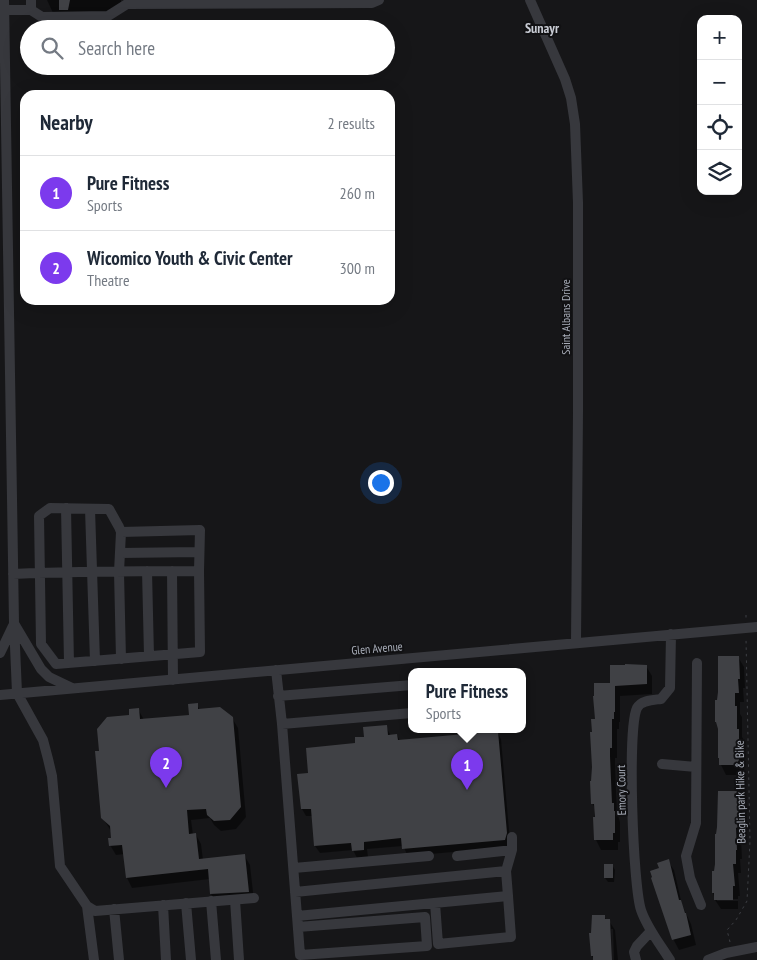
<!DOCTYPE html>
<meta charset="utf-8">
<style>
:root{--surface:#fff;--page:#f2f2f3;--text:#1f2937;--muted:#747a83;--line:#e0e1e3;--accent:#7c3aed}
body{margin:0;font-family:"PT Sans Narrow",sans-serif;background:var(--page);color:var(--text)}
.controls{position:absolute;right:15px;top:15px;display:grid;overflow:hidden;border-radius:10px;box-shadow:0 5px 20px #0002}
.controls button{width:45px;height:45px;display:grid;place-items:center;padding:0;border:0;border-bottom:1px solid var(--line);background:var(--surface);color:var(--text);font:25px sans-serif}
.you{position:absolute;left:380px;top:482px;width:18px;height:18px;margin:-12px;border:4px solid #fff;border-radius:50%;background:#1a73e8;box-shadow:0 0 0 8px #1a73e833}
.badge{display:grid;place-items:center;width:32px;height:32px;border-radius:50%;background:var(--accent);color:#fff;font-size:16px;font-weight:700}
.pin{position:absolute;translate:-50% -41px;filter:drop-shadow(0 1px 2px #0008)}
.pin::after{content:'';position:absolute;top:26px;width:18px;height:15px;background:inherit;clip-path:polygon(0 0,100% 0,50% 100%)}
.popup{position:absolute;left:408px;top:668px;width:118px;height:65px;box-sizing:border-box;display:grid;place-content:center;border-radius:10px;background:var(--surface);filter:drop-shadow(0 1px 4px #0005);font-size:16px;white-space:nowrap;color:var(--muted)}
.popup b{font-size:19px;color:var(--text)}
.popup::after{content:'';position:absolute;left:50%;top:100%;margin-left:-10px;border:10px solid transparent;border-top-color:var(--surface)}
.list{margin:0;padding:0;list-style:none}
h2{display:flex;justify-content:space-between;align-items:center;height:65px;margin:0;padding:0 20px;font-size:21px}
h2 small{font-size:16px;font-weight:400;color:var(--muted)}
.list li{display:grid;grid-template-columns:32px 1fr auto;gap:15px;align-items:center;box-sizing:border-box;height:75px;padding:0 20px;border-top:1px solid var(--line)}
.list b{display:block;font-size:19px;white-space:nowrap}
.list p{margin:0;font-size:16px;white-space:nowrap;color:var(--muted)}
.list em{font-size:16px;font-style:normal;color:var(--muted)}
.icon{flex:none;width:28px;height:28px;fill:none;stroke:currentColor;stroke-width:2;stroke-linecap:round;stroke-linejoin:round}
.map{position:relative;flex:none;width:757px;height:960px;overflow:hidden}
.search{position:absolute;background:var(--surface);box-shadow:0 5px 20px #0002;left:20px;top:20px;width:375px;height:55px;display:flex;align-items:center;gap:12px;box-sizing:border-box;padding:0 18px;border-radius:28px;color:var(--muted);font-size:19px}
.panel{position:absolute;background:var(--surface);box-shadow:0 5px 20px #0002;left:20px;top:90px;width:375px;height:215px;border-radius:15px}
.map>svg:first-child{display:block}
</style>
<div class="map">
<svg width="757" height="960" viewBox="0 0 757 960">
<rect width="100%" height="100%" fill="#161618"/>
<path fill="#0007" d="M47,0h74v12l-68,1z
M738,657l6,10 1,21h-2l1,14h-4v12l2,3v20l2,3v35h-18l-5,-10 -3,-64z
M646,666l6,10v18l-32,2v26h-1v7h-2v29h-2v8l2,46 3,10v20h-2v8h-17l-5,-10 -2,-14 1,-18 -3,-5 1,-69 3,-13 15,-37z
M197,705l3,5 32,8 6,10 8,89 -10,12 -15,2 -7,-6 -4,-7 -19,2 2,15h3l5,9 2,16 41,-5 6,10 4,36 -37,3 -6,-10 -1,-15 -78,9 -5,-10 -2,-24 -9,1 -6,-10 2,-6 -1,-8 -9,-14 -2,-65 38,-43 6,11 46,-4z
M386,727l5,9 6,-1 3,6 97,-9 4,7 9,102 -1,6 -101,9 -5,-10 -36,3 1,8 -11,1 -4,-8 -33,3 -5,-7 -2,-30h-7l-4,-7 -3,-34 10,-1 56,-36z
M737,792l6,10 1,21h-1v14h-2l1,22h-2l1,14h-3l2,23h-2v3h-21v2h21v8h-17l-6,-9 -2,-7 2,-20z
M668,861l6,9 8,35 9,19 5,21 -17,5 -9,-17 -18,-55z
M612,865l3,5 -1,12h-6l-3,-4z
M604,916l3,5h2l6,9 3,30h-4l-1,-31h-2l1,31h-18l-2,-4z"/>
<path fill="#404145" d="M59,0h11l-2,10h-9z
M718,656h21l1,23h-2l1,14h-4v13h2v23h2v36h-20v-7h-1v-29l-2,-7h-1v-22h2l1,-8z
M625,664l22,1v19l-32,2v26h-1v7h-2v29h-2v8l2,47h2v8h1v22h-2v7h-19l-1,-23h2l-1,-13h-3l-1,-23h1l1,-14 -2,-35h2l-1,-13h4l-2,-23h1v-13h16v-18h15z
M198,703v6l22,-2 13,10 8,90 -11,13 -16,1 -7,-6 -1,-6 -19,1 2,24 7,-1 3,26 46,-5 4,38 -39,2 -2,-25 -82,9 -4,-33 -13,1 -1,-8h3l-1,-12 -9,-8 -6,-67h4l-2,-22 10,-12 22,-2v-6l10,-1 1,11 49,-4 -1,-11z
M387,725l1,10 9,-1 1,6 100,-9 9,102 -2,7 -103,9 -1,-11 -37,4v8l-12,1 -1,-8 -37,3 -3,-37h-10l-4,-35 11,-1 -2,-25 49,-5v-6h9l-1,-10z
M718,791h20l1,23h-1v13l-2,1 1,22h-1v14h-3l2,22h-2v14h-19v-7h-2v-22h2l1,-7v-30h1l1,-7z
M669,859l10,41h2l4,13h1l5,22 -19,5 -21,-62 1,-1 -2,-6 9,-3 -2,-5z
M604,864h9v14h-9z
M592,915h13v4h5l2,41h-19v-4h-2l-2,-23h2z"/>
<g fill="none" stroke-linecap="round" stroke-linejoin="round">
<path stroke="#3d3f44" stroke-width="1" stroke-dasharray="2.5 4" stroke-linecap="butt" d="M746,615v4
M730,942l-3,-12 9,-10 11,-19 3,-60 -4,-203"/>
<path stroke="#37383d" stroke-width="10" d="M4,0l10,623 3,70 26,47 5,19 4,17 8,90 27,40 8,5 159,-13
M530,0l35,79 6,19 4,26 3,79v209l-2,230
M5,10h26v-10
M31,10l11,7 66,-1 19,-12 245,-1 7,-3
M66,508l3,155
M90,509l5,152
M121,532l79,-2 -1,41
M120,553l79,-1
M147,571l2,85
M172,571l1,109
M13,574c62,-3 124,-3 186,-3l1,81 -144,12 -15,-20 -2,-128 11,-8 59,1 10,18 2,5 -2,40 2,87
M15,625l26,44 8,8 23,11
M0,653l13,-27
M697,663l-1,160 -10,33 4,22 11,27
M276,670l6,54 130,-11
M0,695l757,-68
M278,696l134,-11
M282,724l15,192 211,-20 -2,-25 6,-21v-13
M662,764l34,3
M457,856l55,-6
M294,868l135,-12
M295,892l211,-21
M235,900l4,60
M211,901l5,59
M186,903l5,57
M435,903l3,41 73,-7 -3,-41
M163,905l3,55
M87,906l7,54
M114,909l5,51
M297,916l3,39 127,-9 -2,-29 -127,10
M636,960l-2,-8 3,-6 14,-15
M670,960c-10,-16 -23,-32 -29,-50 -8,-24 -14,-181 -4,-202 4,-8 16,-8 24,-9l9,-11 1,-54
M708,960l18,-7 31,-6"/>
</g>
<g text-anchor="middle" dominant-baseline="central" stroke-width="4" stroke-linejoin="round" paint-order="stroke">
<g font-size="12" fill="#a8adb8" stroke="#111113">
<text transform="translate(565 317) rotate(-90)">Saint Albans Drive</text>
<text transform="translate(377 648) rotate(-5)">Glen Avenue</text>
<text transform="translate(621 790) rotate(-91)">Emory Court</text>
<text transform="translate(740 792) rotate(-91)">Beaglin park Hike &amp; Bike</text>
</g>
<g font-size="14" font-weight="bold" fill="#c9ccd4" stroke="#111113">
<text x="542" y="28">Sunayr</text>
</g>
</g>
</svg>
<div class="controls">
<button>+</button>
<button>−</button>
<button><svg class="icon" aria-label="locate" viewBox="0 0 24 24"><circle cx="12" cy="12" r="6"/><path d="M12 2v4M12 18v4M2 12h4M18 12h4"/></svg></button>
<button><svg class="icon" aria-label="layers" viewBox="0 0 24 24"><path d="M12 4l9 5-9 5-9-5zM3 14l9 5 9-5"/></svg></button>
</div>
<div class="you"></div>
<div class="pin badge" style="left:467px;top:790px">1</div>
<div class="popup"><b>Pure Fitness</b>Sports</div>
<div class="pin badge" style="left:166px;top:788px">2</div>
<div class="search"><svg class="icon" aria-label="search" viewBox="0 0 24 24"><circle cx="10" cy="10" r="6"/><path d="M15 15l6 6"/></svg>Search here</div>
<section class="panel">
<h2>Nearby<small>2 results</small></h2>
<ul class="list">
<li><span class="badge">1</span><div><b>Pure Fitness</b><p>Sports</p></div><em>260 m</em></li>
<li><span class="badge">2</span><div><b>Wicomico Youth &amp; Civic Center</b><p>Theatre</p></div><em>300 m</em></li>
</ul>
</section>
</div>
